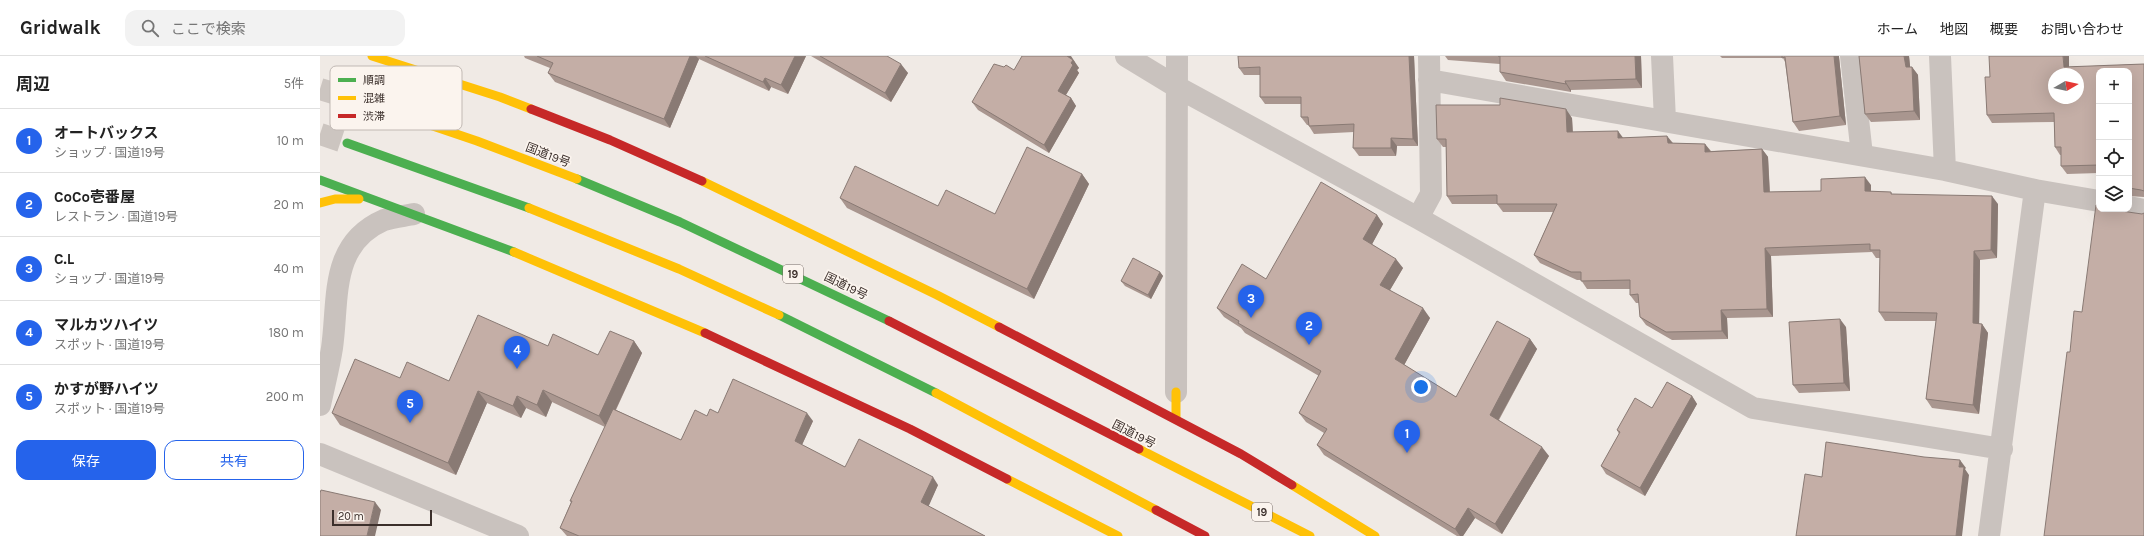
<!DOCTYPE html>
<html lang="ja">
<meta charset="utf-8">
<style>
:root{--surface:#fff;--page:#f2f2f2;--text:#222;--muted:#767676;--line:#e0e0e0;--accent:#2563eb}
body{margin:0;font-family:Karla,"Noto Sans JP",sans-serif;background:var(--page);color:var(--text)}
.controls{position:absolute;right:12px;top:12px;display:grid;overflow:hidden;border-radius:8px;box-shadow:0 4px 16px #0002}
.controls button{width:36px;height:36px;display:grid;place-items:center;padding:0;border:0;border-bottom:1px solid var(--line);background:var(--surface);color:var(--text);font:20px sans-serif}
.compass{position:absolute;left:1728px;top:12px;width:36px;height:36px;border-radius:50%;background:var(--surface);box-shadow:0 4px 16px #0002;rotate:81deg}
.scale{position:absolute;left:12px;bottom:10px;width:100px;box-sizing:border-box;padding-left:4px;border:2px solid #3b2f2b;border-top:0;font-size:11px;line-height:14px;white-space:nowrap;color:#3b2f2b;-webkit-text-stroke:3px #fbf4ee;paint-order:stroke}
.you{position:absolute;left:1101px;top:331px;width:14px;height:14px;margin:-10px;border:3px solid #fff;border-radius:50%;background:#1a73e8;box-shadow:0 0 0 6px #1a73e833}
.badge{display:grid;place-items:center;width:26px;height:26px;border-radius:50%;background:var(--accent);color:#fff;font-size:13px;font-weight:700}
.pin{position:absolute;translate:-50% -33px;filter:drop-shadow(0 1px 2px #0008)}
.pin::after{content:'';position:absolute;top:21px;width:14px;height:12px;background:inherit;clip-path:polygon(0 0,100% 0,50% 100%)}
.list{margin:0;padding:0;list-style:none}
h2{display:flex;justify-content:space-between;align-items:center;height:52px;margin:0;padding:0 16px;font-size:17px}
h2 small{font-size:13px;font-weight:400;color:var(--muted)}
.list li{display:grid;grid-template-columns:26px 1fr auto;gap:12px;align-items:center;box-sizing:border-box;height:64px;padding:0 16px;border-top:1px solid var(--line)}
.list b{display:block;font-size:15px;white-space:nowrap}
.list p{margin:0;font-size:13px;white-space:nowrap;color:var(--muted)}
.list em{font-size:13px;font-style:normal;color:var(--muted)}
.actions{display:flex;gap:8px;padding:12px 16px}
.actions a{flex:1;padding:9px 0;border:1px solid var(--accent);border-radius:12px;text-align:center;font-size:14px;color:var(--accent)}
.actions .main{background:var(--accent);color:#fff}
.icon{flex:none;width:22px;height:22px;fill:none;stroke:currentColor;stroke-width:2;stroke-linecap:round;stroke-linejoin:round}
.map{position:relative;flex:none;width:1824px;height:480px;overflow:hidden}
header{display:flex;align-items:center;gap:24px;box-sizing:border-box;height:56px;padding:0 20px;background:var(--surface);border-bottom:1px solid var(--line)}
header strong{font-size:19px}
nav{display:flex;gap:22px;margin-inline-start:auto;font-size:14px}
.search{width:280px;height:36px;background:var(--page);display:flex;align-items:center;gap:10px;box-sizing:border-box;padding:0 14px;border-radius:12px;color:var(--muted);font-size:15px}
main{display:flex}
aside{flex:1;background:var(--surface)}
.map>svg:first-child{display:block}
</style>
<header>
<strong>Gridwalk</strong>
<div class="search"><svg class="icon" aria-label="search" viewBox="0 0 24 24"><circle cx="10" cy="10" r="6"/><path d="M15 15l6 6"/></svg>ここで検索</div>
<nav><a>ホーム</a><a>地図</a><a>概要</a><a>お問い合わせ</a></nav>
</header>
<main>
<aside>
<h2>周辺<small>5件</small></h2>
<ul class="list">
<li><span class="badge">1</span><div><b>オートバックス</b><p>ショップ · 国道19号</p></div><em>10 m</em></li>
<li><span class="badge">2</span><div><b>CoCo壱番屋</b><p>レストラン · 国道19号</p></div><em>20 m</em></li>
<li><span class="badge">3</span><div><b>C.L</b><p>ショップ · 国道19号</p></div><em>40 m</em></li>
<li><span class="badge">4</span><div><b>マルカツハイツ</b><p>スポット · 国道19号</p></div><em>180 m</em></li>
<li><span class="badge">5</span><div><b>かすが野ハイツ</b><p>スポット · 国道19号</p></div><em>200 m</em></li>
</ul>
<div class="actions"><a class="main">保存</a><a>共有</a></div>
</aside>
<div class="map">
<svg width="1824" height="480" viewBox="0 0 1824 480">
<rect width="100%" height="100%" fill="#f0eae5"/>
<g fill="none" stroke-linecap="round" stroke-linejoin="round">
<path stroke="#ccc5c0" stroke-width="22" stroke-dasharray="22 11" stroke-linecap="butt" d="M0,33l33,10
M0,78l27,9"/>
<path stroke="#c9c2be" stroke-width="22" d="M806,0l51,31 241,131 335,190 249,41
M1342,0l3,64
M1531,0l11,99
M1620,0l5,114
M1109,24l516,90 90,20 64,11
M1809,151l15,3
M1098,162l13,-24 -2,-138
M856,336l1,-336
M0,349c4,-19 9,-38 12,-57 7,-49 -3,-104 52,-128 9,-3 20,-4 30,-6
M0,398l198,82
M1669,480l46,-346"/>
<path stroke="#4caf50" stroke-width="9" d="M27,87l182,65
M257,123l103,43 209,99
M0,124l194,72
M459,259l157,78"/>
<path stroke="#ffc107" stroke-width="9" d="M52,0l128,41 31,12
M33,43l124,42 100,38
M382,125l235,114 62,32
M0,147l15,-4h24
M209,152l150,61 100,46
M194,196l191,81
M856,336v27
M616,337l220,117
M819,393l171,87
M687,423l111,57
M972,429l83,51"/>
<path stroke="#c62828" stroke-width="9" d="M211,53l79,31 92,41
M569,265l250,128
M679,271l242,127 51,31
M385,277l205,96 97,50
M836,454l49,26"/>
</g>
<path fill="#a9968f" d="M204,0h282l-18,38 -17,-7 -2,4 -70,-32 -29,69 -115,-46 -7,-9 2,-5 -25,-10z
M491,0h76l21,17 -17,29z
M1094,0l4,90h-21l-1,10h-37l-6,-8 1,-16 -40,2 -5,-8v-1h-2l-6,-8v-13h-36l-5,-7v-22h-16l-5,-7z
M1125,0h196l1,32 -71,2v2l-65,-11 -6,-9v-8l-52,-4z
M1400,0h119v1l7,68 -47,6 -6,-9 -8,-60 -2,-4h-61z
M1539,0h50l1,11h2l6,8 2,45 -49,2 -6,-8z
M755,5l-1,1 5,6 -2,2 2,3 -13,22 5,3 5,8 -27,47 -71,-43 -6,-8 42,-32z
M1824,8v133l-15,-1v-125h-30v102l-32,1 -6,-8v-11h-1l-5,-8 -1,-25 -62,1 -5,-8 3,-38 79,-10z
M1252,62l1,14 50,6 44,-2 6,7 32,1 6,7 51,-2 6,8 2,35 51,-1 50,-6v6l20,1 1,2 106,10 -1,54 -17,2 -1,64h3l6,9 -9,81 -47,-6 -6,-9 10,-78h-51l-6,-9 1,-54h-4l-4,-6 -101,4 2,61 -46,1 1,21 -56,1 -26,-15 -6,-8 -1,-14h-3l-6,-8v-6h-43l-6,-9h-4l-37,-17 -6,-8 19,-43h-50l-6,-8h-45l-5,-8 -1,-49h-3l-6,-8z
M762,118l7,10 -55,115 -187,-91 -7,-10 98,8 57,8z
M1057,159l6,9 -11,20 31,24 -13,22 40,28 -26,47 52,32 74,-58 7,10 -38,71 50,36 -47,78 -27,-16 -12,18h-6l-133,-81 -7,-10 7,-12 -18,-11 -7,-9 20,-37 -74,-43 -4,-5 -17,-11 -7,-9 49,-29z
M840,216l3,4 -12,23 -26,-13 -4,-5z
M1526,271l4,64 -51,2 -6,-8z
M314,285l8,12 -26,57 65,30 26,-24 11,-3 95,8 -11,24 43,22 93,18 -10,21 57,30h-418l-1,-1 -6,-7 11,-26 -1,-1 35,-74 -53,-25 -6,15 -20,-9 -5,10 -34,-15 -31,72 -116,-50 -8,-12 68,-35 49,3 99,-35 50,9z
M1372,340l5,8 -52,92 -39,-22 -5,-8 18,-32 -2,-4z"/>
<path fill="#897a74" d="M370,0h6l3,3 -29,69 -6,-9z
M475,0h11l-18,38 -7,-9z
M747,0h4l8,12 -2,2 2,3 -15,25 -6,-7z
M1089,0h5l4,90 -5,-7z
M1315,0h6l1,32 -6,-9z
M1514,0h5v1l7,68 -6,-9z
M1584,0h5l2,19 -5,-8z
M1743,0h6v18l-5,-7z
M581,8l7,9 -17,29 -6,-9z
M1592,11l6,8 2,45 -6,-9z
M445,22l6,9 -2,4 -6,-9z
M1245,25l6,9v2l-5,-8z
M751,42l5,8 -27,47 -5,-8z
M1246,53l6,9 1,23 -6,-9z
M1298,75l6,8 -6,-1z
M1347,80l6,8 -5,-1z
M1071,82l6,8 -1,10 -5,-8z
M1385,88l6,8h-6z
M1442,93l6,8 2,43 -6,-8z
M762,118l7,10 -55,115 -7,-10z
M1545,121l6,8v15l-6,-9z
M1672,140l6,8 -1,54 -6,-8z
M1057,159l6,9 -13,24 -7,-9z
M1445,192l6,8 2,61 -6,-8z
M1654,195l6,9 -1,72 -6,-9z
M1076,203l7,9 -16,27 -7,-10z
M840,216l3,4 -12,23 -3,-4z
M1103,252l7,10 -28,51 -7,-10z
M1401,254l6,8 1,21 -6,-8z
M1520,263l6,8 4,64 -6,-8z
M1662,268l6,9 -9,81 -6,-9z
M1210,283l7,10 -41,75 -6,-9z
M314,285l8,12 -35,75 -8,-12z
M223,334l9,12 -6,15 -9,-12z
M158,335l9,12 -31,72 -8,-12z
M197,340l9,12 -5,10 -8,-12z
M1372,340l5,8 -52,92 -5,-8z
M487,357l6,8 -13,28 -5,-8z
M1222,391l7,9 -47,78 -7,-10z
M1640,404l6,8 -1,1 4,6 -7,61h-6l3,-69z
M613,421l5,8 -11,25 -6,-8z
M55,446l6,8 -6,26h-8z
M1148,452l7,10 -12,18h-3l-5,-7z"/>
<path fill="#c4aea6" stroke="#897a74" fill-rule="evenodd" d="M217,0h153l-26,63 -116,-46 5,-10z
M385,0h90l-14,29 -16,-7 -2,4z
M500,0h67l14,8 -16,29z
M702,0h45l6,4 -2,3 2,2 -15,26 13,7 -27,47 -72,-43 22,-38 10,3 2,-2 8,5z
M918,0h171l4,83 -22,-1v10h-38l1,-24 -45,2 -1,-9h-7v-20h-41v-30l-21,1z
M1178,0h137l1,23 -71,2 1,3 -66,-12v-16z
M1462,0h52l6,60 -47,6 -8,-65 -3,1z
M1539,0h45l2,11h6l2,44 -49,3z
M1669,0h74l1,11 80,-3v127l-3,-1 -12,-2v-117h-30v94l-38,1v-19h-6l-1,-34 -67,2 -2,-38h5zM1734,18h24v24h-24z
M1180,42l66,11 1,23 51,-1v7l49,-2 1,7 37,1v8l57,-3 2,43 57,-1v-12l44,-2v14l26,1v2l101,2 -1,54 -17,1 -1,72 9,1 -9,81 -47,-6 11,-86 -58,-1 1,-62h-10v-6l-105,4 2,61 -46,1 1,21 -56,1 -26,-15 -2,-23 -8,1v-15l-49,1v-9h-10l-37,-17 23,-51h-60v-9l-50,1 -1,-57h-9l-1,-34h64z
M707,91l55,27 -55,115 -187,-91 15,-32 83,40 8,-16 49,24z
M1001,126l56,33 -14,24 33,20 -16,26 43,23 -28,51 61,38 41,-76 33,18 -40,76 52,32 -47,77 -27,-16 -13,21 -138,-84 10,-16 -28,-16 22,-42 -83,-48 1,-2 -22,-13 25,-44 24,15z
M1779,147v6h18l4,2 21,3 2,-1v323h-100l23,-184h3l4,-41 8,1 14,-107z
M813,202l27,14 -12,23 -27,-14z
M158,259l70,31 5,-12 45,21 12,-24 24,10 -35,75 -56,-26 -6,15 -20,-9 -4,10 -35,-15 -30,72 -116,-50 23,-54 45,19 7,-16 42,19z
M1520,263l4,64 -51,2 -4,-63z
M413,323l74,34 -12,28 50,26 14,-28 74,38 -12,25 64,34h-406l-19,-8 12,-27h-2l43,-92 68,31 14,-30 12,6 3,-7 8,4z
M1347,326l25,14 -52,92 -39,-22 19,-34 -3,-2 18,-32 17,10z
M1506,386l98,15 36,3 -1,7h5l-8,69h-160l9,-62 17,3z
M1,434l54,12 -8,34h-47v-43z"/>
<g text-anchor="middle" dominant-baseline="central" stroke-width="3.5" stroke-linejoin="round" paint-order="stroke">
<g fill="#fbf4ee" stroke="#756a66" stroke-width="1">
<rect x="463" y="209" width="20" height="18" rx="3"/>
<rect x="932" y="447" width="20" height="18" rx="3"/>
</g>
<g font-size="11" font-weight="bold" fill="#3b2f2b">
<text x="473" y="218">19</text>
<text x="942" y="456">19</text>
</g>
<g font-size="12" fill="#3b2f2b" stroke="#fbf4ee">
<text transform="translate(228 99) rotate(21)">国道19号</text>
<text transform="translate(526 230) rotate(26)">国道19号</text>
<text transform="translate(814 378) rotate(27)">国道19号</text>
</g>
</g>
<rect x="10" y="10" width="132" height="64" rx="6" fill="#fbf4ee" stroke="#c1b9b4" stroke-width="1"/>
<rect x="18" y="22" width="18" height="4" fill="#4caf50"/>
<rect x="18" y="40" width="18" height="4" fill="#ffc107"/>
<rect x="18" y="58" width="18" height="4" fill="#c62828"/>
<g font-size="11" fill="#3b2f2b">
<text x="43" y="28">順調</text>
<text x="43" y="46">混雑</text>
<text x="43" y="64">渋滞</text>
</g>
</svg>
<div class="controls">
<button>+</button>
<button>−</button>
<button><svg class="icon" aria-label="locate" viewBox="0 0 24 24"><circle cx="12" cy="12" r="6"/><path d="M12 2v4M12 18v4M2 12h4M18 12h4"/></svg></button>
<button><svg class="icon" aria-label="layers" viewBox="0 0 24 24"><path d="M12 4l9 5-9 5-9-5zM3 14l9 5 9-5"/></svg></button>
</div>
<svg class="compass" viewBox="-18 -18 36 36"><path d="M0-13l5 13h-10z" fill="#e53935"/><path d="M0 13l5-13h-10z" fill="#767676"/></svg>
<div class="scale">20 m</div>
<div class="you"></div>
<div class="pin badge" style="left:1087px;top:397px">1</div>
<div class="pin badge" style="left:989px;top:289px">2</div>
<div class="pin badge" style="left:931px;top:262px">3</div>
<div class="pin badge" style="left:197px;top:313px">4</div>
<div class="pin badge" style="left:90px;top:367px">5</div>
</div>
</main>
